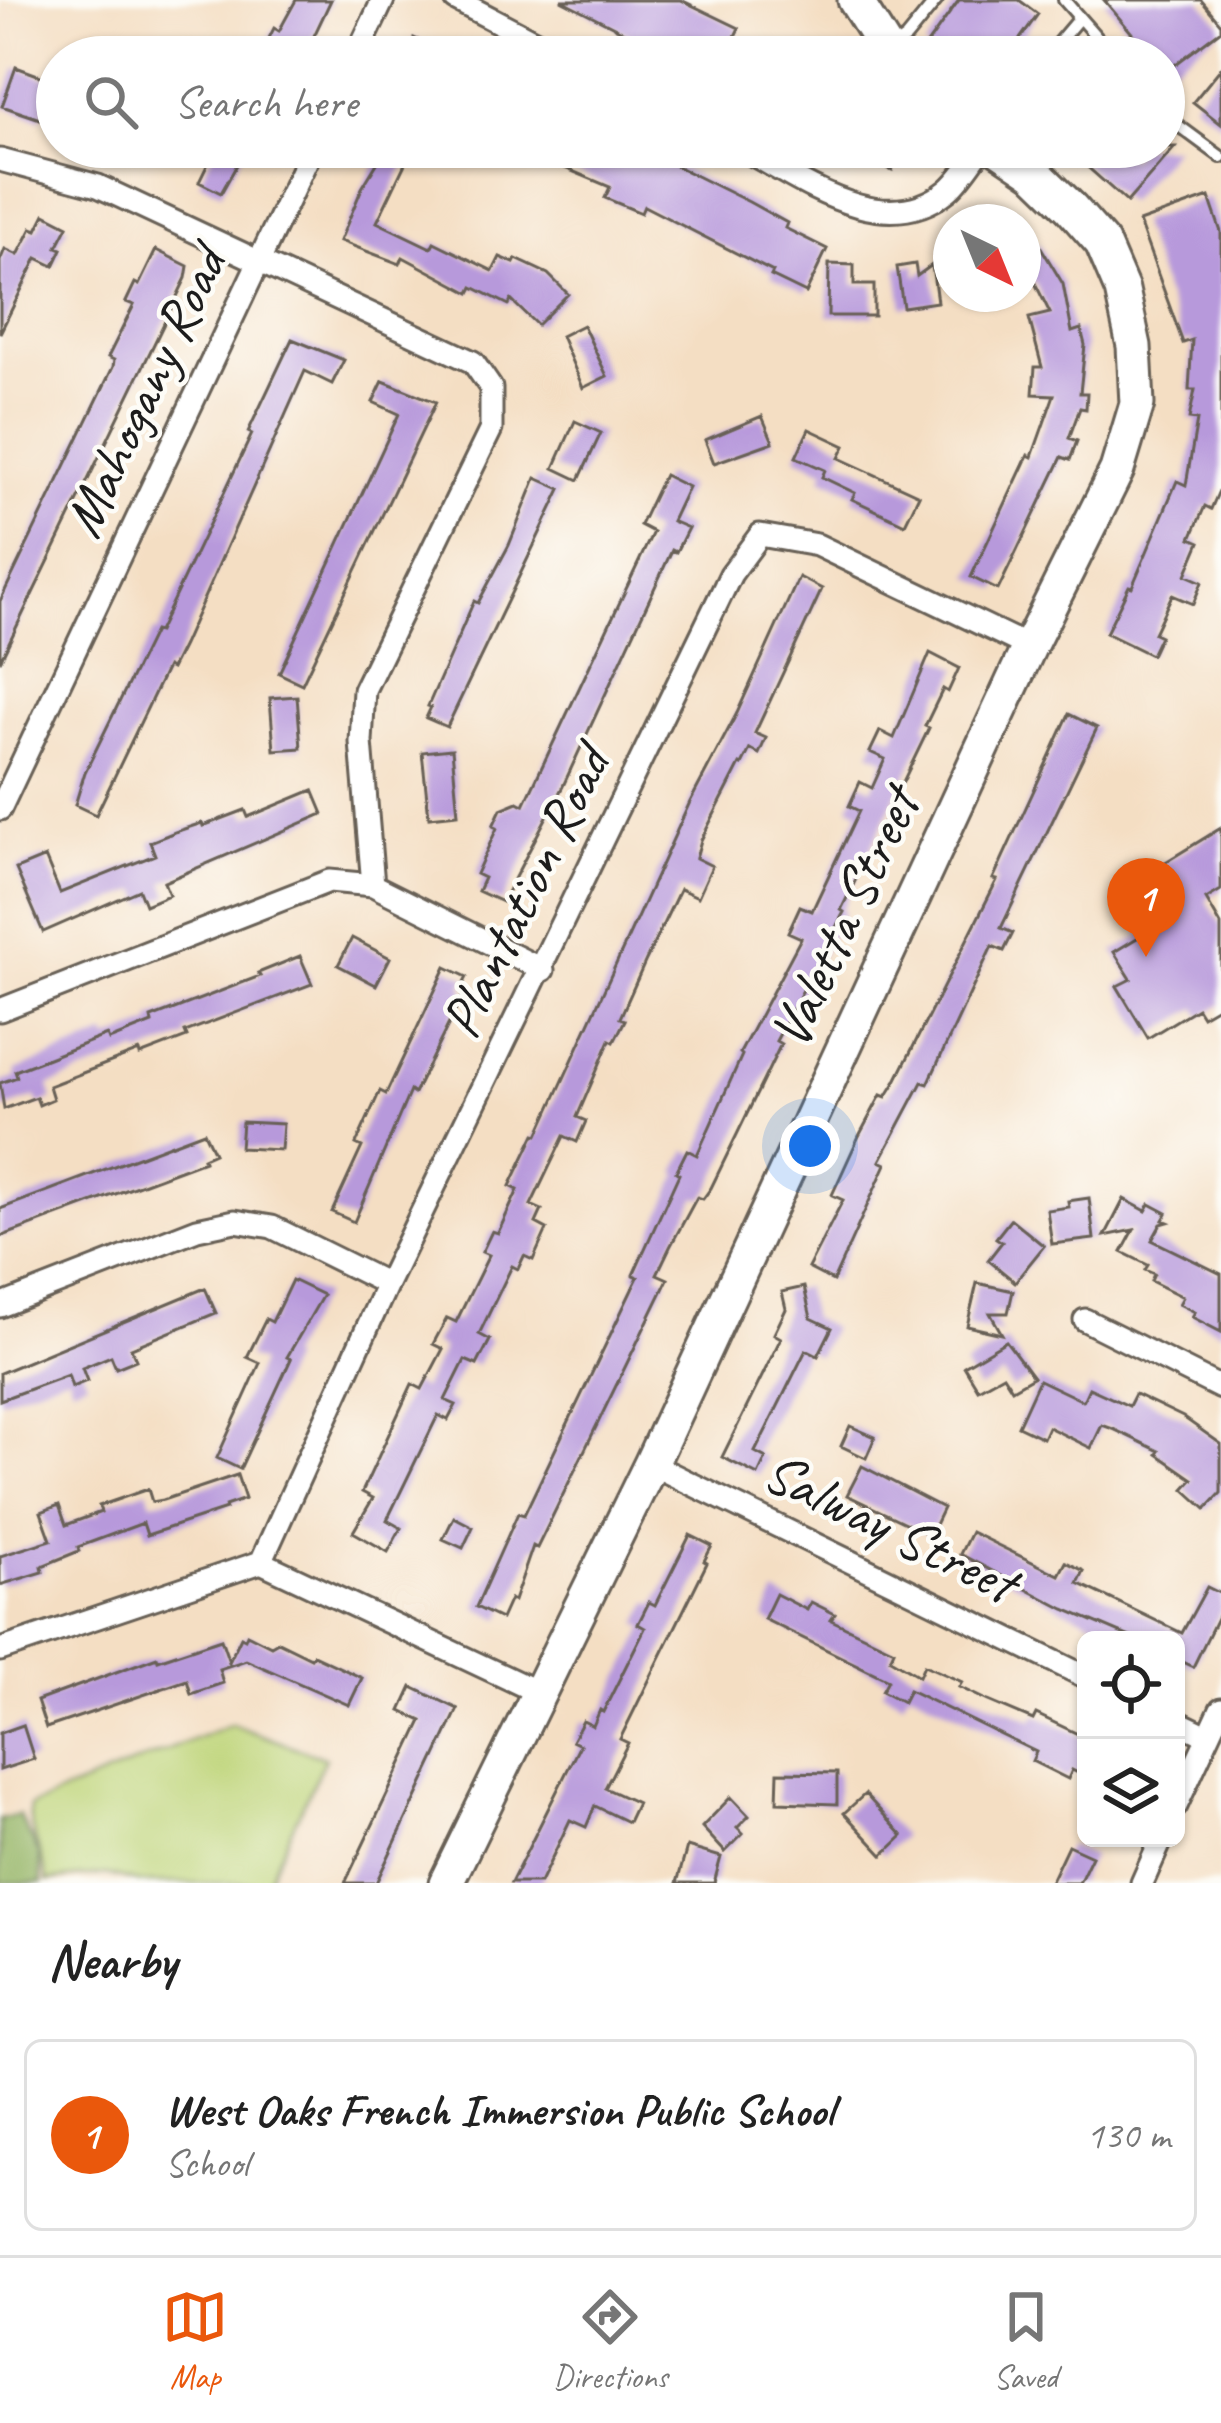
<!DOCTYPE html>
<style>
:root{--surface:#fff;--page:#f6f6f6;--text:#222;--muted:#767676;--line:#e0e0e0;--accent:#ea580c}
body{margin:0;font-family:Caveat,sans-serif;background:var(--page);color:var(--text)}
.controls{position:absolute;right:36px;bottom:36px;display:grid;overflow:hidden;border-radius:18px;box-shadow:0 3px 9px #0004}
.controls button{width:108px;height:108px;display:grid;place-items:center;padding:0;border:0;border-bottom:3px solid var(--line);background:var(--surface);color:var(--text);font:60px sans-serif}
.compass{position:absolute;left:933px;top:204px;width:108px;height:108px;border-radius:50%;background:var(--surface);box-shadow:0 3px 9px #0004;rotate:137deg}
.you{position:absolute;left:810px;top:1146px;width:42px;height:42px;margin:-30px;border:9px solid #fff;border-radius:50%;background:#1a73e8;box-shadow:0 0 0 18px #1a73e833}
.badge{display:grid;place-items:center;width:78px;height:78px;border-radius:50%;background:var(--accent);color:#fff;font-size:39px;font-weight:700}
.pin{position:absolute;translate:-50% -99px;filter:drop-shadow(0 3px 6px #0008)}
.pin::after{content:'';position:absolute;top:63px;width:42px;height:36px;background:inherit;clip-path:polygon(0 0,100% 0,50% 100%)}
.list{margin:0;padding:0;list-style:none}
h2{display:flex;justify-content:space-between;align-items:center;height:156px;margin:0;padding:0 48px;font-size:51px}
h2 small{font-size:39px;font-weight:400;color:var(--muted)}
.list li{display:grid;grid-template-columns:78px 1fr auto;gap:36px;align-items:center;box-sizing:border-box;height:192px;margin:0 24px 24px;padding:0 24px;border:3px solid var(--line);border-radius:18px}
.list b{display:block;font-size:45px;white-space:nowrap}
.list p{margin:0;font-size:39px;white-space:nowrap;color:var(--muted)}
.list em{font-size:39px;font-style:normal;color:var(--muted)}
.icon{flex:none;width:66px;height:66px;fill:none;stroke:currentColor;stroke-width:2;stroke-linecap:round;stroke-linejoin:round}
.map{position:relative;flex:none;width:1221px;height:1883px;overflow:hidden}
.search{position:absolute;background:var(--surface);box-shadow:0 3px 9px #0004;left:36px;right:36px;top:36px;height:132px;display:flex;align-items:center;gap:30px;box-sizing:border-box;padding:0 42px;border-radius:66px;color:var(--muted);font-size:45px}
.sheet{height:372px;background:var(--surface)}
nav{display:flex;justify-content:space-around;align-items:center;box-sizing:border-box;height:168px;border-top:3px solid var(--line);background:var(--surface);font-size:33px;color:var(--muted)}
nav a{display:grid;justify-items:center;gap:6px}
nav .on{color:var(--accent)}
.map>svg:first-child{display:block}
</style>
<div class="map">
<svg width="1221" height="1883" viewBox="0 0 1221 1883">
<rect width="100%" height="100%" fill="#fdfcf7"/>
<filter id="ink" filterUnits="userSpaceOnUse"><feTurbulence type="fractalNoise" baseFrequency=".00833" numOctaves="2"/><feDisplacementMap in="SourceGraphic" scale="24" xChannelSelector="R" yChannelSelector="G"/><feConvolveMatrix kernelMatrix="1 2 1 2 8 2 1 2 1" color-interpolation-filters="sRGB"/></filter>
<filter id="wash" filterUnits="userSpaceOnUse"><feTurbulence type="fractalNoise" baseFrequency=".004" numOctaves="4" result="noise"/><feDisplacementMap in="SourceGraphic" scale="48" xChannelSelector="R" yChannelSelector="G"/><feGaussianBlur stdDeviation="2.7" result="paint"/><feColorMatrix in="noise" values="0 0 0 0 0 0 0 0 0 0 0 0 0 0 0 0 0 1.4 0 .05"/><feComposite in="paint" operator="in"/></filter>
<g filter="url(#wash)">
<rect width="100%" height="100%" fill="#f4dec3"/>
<path fill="#bed478" stroke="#6d784a" stroke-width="3" d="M231,1724l94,34 -59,125h-125l-35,-9 -59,7c-3,-27 -21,-55 -17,-75z"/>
<path fill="#96b668" stroke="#596942" stroke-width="3" d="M19,1815l20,39 3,29h-42v-63z"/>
<g id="blocks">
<path fill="#b799db" d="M296,0h35l-27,57h-32l-10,-5 12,-24 5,3z
M561,0h120l58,28 -14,29h-52z
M959,0h60l19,14 -31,43h-69l-13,-10z
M1104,0h97l20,24v6l-57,43v-16h-12z
M414,38l40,19h-49z
M16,67l38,14 -14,38 -38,-13z
M1221,68v56l-28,-22z
M216,147h31l-26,46 -22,-11z
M387,147h26l-36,75 54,26 3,-6 59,29 7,-14 14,6 2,-4 32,15 20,20 -31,31 -26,-25 -2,5 -36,-18 -3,6 -67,-36 -3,7 -60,-23 22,-53z
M515,147h123l111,55 38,21 -2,5 42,21 -21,44 -35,-17 2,-4 -129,-66 -3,7 -36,-15 5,-11z
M848,147h57l-13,24z
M1065,147h52l13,12 10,-12h35l-48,55z
M1209,197l12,35v254l-10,23 -6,-3 -14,32 9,4 -14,33 16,7 -9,22 -21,-9 -18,38 6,3 -9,19 -45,-22 23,-47 3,1 45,-106 9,4 11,-65 -8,-1 6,-29h-6l3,-50 -9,3 -44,-121z
M45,214l23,12 -11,21 5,2 -8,17 -17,-8 -37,75v-72l5,-12 13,6 14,-27 5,2z
M1039,244l24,40 9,48 9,-3 4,16 -5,48h7l-1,16 -6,-1 -11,30 8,3 -7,19 -8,-3 -64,133 -27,-13 57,-122 4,2 22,-62 -21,-1 2,-27h7l-13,-49 21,-5 -16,-32 -6,3 -5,-9v-22z
M156,250l32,16 -2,12 -186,383v-60l113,-234 1,-7 -6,-3 26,-52 -8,-3 9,-19 4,2z
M829,264l25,1v20h20v31h-46z
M915,264l2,12 15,-11 5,37 -34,5 -6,-40z
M583,325l24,51 -24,12 -22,-52z
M292,339l52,21 -12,24 -27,-13 -122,274 -12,24 -4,-2 -71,148 -21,-10 10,-33 69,-141 4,1 94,-198 -4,-2z
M383,381l53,21 -134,282 -23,-11 120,-259 -26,-12z
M762,416l11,26 -59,21 -9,-23z
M575,421l26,12 -22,47 -25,-12z
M809,429l36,17 -6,12 80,37 -14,29 -53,-25 3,-6 -33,-16 3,-7 -29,-13z
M664,475l24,12 -16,34 16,7 -12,24 -4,-2 -109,236 -61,116 -24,-11 6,-13 -8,-4 21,-46 -4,-2 8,-17 17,-7 6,3 16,-34 113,-239 -13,-7z
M536,478l25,11 -114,238 -21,-9 5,-11 -3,-1 46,-105 4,2 31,-58z
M799,577l23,12 -67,144 11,5 -7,16 -9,-5 -8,16 -2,-1 -39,76 -5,18 16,8 -14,31 -18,-8 -34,71 -26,58 5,2 -11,22 -4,-2 -33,77 9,4 -9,21 -13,-6 -33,69 11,5 -6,13 11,6 -14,31 -9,-4 -6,13 -6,-3 -33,68 11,6 -13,25 -12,-5 -20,40 11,5 -8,15 -10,-5 -51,105 14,8 -13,24 -35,-20 20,-34 -11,-6 50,-108 10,5 21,-40 -10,-5 14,-26 9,4 33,-67 -7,-3 10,-21 6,2 20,-43 -8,-4 25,-52 3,1 152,-333 47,-89z
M930,653l29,15 -11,24 -5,-3 -18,37 4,2 -88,182 3,2 -68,129 5,3 -70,144 -8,11 -6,-2 -27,50 -13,27 11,5 -131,269 -4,-2 -19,55 -4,-2 -9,20 -25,-12 42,-94 6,2 114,-238 -5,-2 46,-101 -3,-2 11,-22 10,5 45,-100 -2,-2 61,-115 -13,-6 12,-26 12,5 47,-100 -10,-5 11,-24 12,6 13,-29 -15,-7 10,-21 14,7z
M297,696l4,52 -27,2 -4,-52z
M1069,714l28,14 -96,200 12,5 -9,18 -12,-5 -64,138 -6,-2 -42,79 6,3 -53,117 -25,-13 35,-68 -11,-5 27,-59 22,-41 5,2 10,-16 101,-201 -4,-1z
M452,749l6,65 -29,3 -7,-65z
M313,790l10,24 -159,68 5,13 -24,10 -6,-15 -96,42 -27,-63 29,-12 15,36 95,-38 -5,-13 25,-10 27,-9 1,3 42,-16 3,7z
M1221,828v62l-15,9 15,26v80l-19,11 -5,-8 -49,30 -31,-52 14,-7 -17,-27 28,-17 -23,-37 15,-9 -4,-5z
M352,938l38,20 -14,27 -38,-20z
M300,956l12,28 -127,48 2,5 -47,18 -1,-4 -90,35 4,13 -14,6 -3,-8 -32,12 -4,-26 17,-6 -2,-6 92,-36 2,5 43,-17 -1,-5 109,-42 -2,-3z
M446,967l21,10 -5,10 4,2 -52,105 -4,-3 -56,131 -22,-10 30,-65 -6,-3 24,-53 6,3z
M242,1122l41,2 -2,26 -41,-2z
M204,1132l10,21 -11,5 1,3 -204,76v-28z
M1089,1198l5,41 -42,5 -5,-34 22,-3 -1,-6z
M1124,1199l22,12 4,-7 17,9 -4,7 5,2 -7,2 -9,16 69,34v58l-29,-15 3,-5 -16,-8 4,-7 -32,-16 3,-7 -9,-4 3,-5 -26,-13 12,-22 -29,6z
M1011,1219l33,27 -29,36 -27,-22 14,-18 -6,-4z
M292,1280l31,15 -36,62 4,2 -51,110 -23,-11 43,-95 -13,-6 19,-38 6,3z
M977,1283l36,8 -5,22h-18l12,21 -35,-8z
M804,1287l7,31 21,10 -14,28 -12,-6 -51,102 11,6 -8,17 -36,-18 59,-119 -7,-4 12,-25 -4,-17z
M205,1288l11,25 -85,35 5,12 -20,8 -5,-12 -29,12 5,13 -15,6 -4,-12 -68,25v-27z
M1006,1341l27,36 -21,12 -9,-14 -25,14 -14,-23z
M1039,1380l44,21 6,-13 40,18 6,-12 48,23 38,27v49l-15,16 -22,-20 9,-10 -36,-25 2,-3 -46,-22 -11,-4 -11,23 -43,-21 -5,11 -25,-12z
M850,1426l25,11 -9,21 -25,-12z
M862,1466l81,42 -13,27 -83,-40z
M237,1475l8,24 -20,7 1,3 -79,26 -4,-12 -65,24 1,4 -37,15 1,6 -43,13v-29l51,-16 -10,-28 18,-7 7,20 35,-13 -2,-6 49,-17 4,13 11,-2z
M454,1517l19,10 -10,21 -20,-9z
M971,1532l88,43 7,-13 18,9 -6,12 104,50 25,-46 14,7v16l-28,57 -17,-8v-19h-39l-73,-31 -104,-55z
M690,1535l22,11 -8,15 3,2 -87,176 8,4 -23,45 32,15 -9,19 -33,-16 -9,21 -16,-7 -30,63h-29l69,-138 -8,-4 11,-20 10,5 7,-16 3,2 42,-84 -7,-4 11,-22 6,3z
M776,1594l31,16 4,-8 24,12 -4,6 63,30 -4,9 29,17 5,-11 38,17 -3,5 29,14 45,19 3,-6 50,24v39l-14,-7 -4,9 -36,-18 4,-9 -127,-62 -6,12 -21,-11 6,-11 -124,-61z
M247,1634l24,12 7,-4 33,16 2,-3 49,23 -13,27 -103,-45 -27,9 4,14 -32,11 -4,-14 -141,48 -9,-27 120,-44 1,3 63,-21 8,23 12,-25 4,2z
M412,1687l46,22 -82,174h-31l77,-162 -21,-10z
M23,1725l11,34 -34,11v-37z
M778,1772l59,1v31l-60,-2z
M865,1794l38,42 -20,19 -39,-42z
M731,1797l18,19 -12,12 6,6 -18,18 -23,-25z
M1068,1845l24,11 -13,27h-29z
M687,1847l34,10 -7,26h-37z"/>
</g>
</g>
<g filter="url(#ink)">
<use href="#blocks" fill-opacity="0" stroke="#686056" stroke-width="3"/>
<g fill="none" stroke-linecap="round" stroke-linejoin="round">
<g stroke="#686056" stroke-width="16">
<path id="lane" d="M1064,0l50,57
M889,50l17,-12 31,-38
M1046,57l33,-39
M1164,115l57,42"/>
</g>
<g stroke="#686056" stroke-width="27">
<path id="street" d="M456,0l109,57
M356,57l27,-57
M739,147c59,31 143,96 208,44 14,-11 25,-31 36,-44
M0,160l98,26 375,176 18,26v41l-127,261 -3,52 12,143
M0,809l313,-662
M0,1010l329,-129 44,4 170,85
M0,1306l197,-77 38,-8 37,6 115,57
M1085,1320l136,68
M651,1464l435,213
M261,1562l126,-278 344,-710 29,-39 57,10 212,102
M0,1650l261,-88 276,130
M1176,1721l31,15
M1176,1806l45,-97
M1142,1883l20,-45"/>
</g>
<g stroke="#686056" stroke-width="39">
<path id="secondary" d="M855,0l36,57
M446,1883l205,-419 378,-817 88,-177 20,-66 -3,-58 -12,-56 -20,-47 -31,-35 -37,-36 -37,-25"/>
</g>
<use href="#lane" stroke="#fff" stroke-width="10"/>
<use href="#street" stroke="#fff" stroke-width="21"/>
<use href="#secondary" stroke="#fff" stroke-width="33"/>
</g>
</g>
<g text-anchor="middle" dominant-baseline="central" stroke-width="9" stroke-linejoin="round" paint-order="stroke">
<g font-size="57" fill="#1c1c1c" stroke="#fdfcf7">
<text transform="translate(144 392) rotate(-65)">Mahogany Road</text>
<text transform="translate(525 892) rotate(-64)">Plantation Road</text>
<text transform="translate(844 918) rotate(-65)">Valetta Street</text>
<text transform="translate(890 1527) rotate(26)">Salway Street</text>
</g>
</g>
</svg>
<div class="controls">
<button><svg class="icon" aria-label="locate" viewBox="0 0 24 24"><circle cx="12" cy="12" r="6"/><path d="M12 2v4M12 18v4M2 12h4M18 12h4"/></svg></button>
<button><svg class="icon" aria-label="layers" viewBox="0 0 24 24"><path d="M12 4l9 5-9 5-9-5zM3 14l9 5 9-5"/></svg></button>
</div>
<svg class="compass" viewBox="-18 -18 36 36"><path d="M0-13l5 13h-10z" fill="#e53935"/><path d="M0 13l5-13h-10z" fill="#767676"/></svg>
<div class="you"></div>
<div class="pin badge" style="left:1146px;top:957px">1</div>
<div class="search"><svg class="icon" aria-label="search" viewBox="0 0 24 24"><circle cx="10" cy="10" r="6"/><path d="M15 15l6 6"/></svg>Search here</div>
</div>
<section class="sheet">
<h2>Nearby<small></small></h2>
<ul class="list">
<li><span class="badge">1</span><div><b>West Oaks French Immersion Public School</b><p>School</p></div><em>130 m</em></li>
</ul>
</section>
<nav>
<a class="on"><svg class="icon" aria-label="map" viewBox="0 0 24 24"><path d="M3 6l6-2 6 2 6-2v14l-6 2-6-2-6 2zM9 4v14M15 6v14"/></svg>Map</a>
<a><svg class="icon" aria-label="directions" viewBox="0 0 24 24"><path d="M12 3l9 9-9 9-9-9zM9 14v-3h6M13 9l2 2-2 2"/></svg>Directions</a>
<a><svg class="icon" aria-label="saved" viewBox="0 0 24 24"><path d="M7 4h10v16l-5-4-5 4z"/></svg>Saved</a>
</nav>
